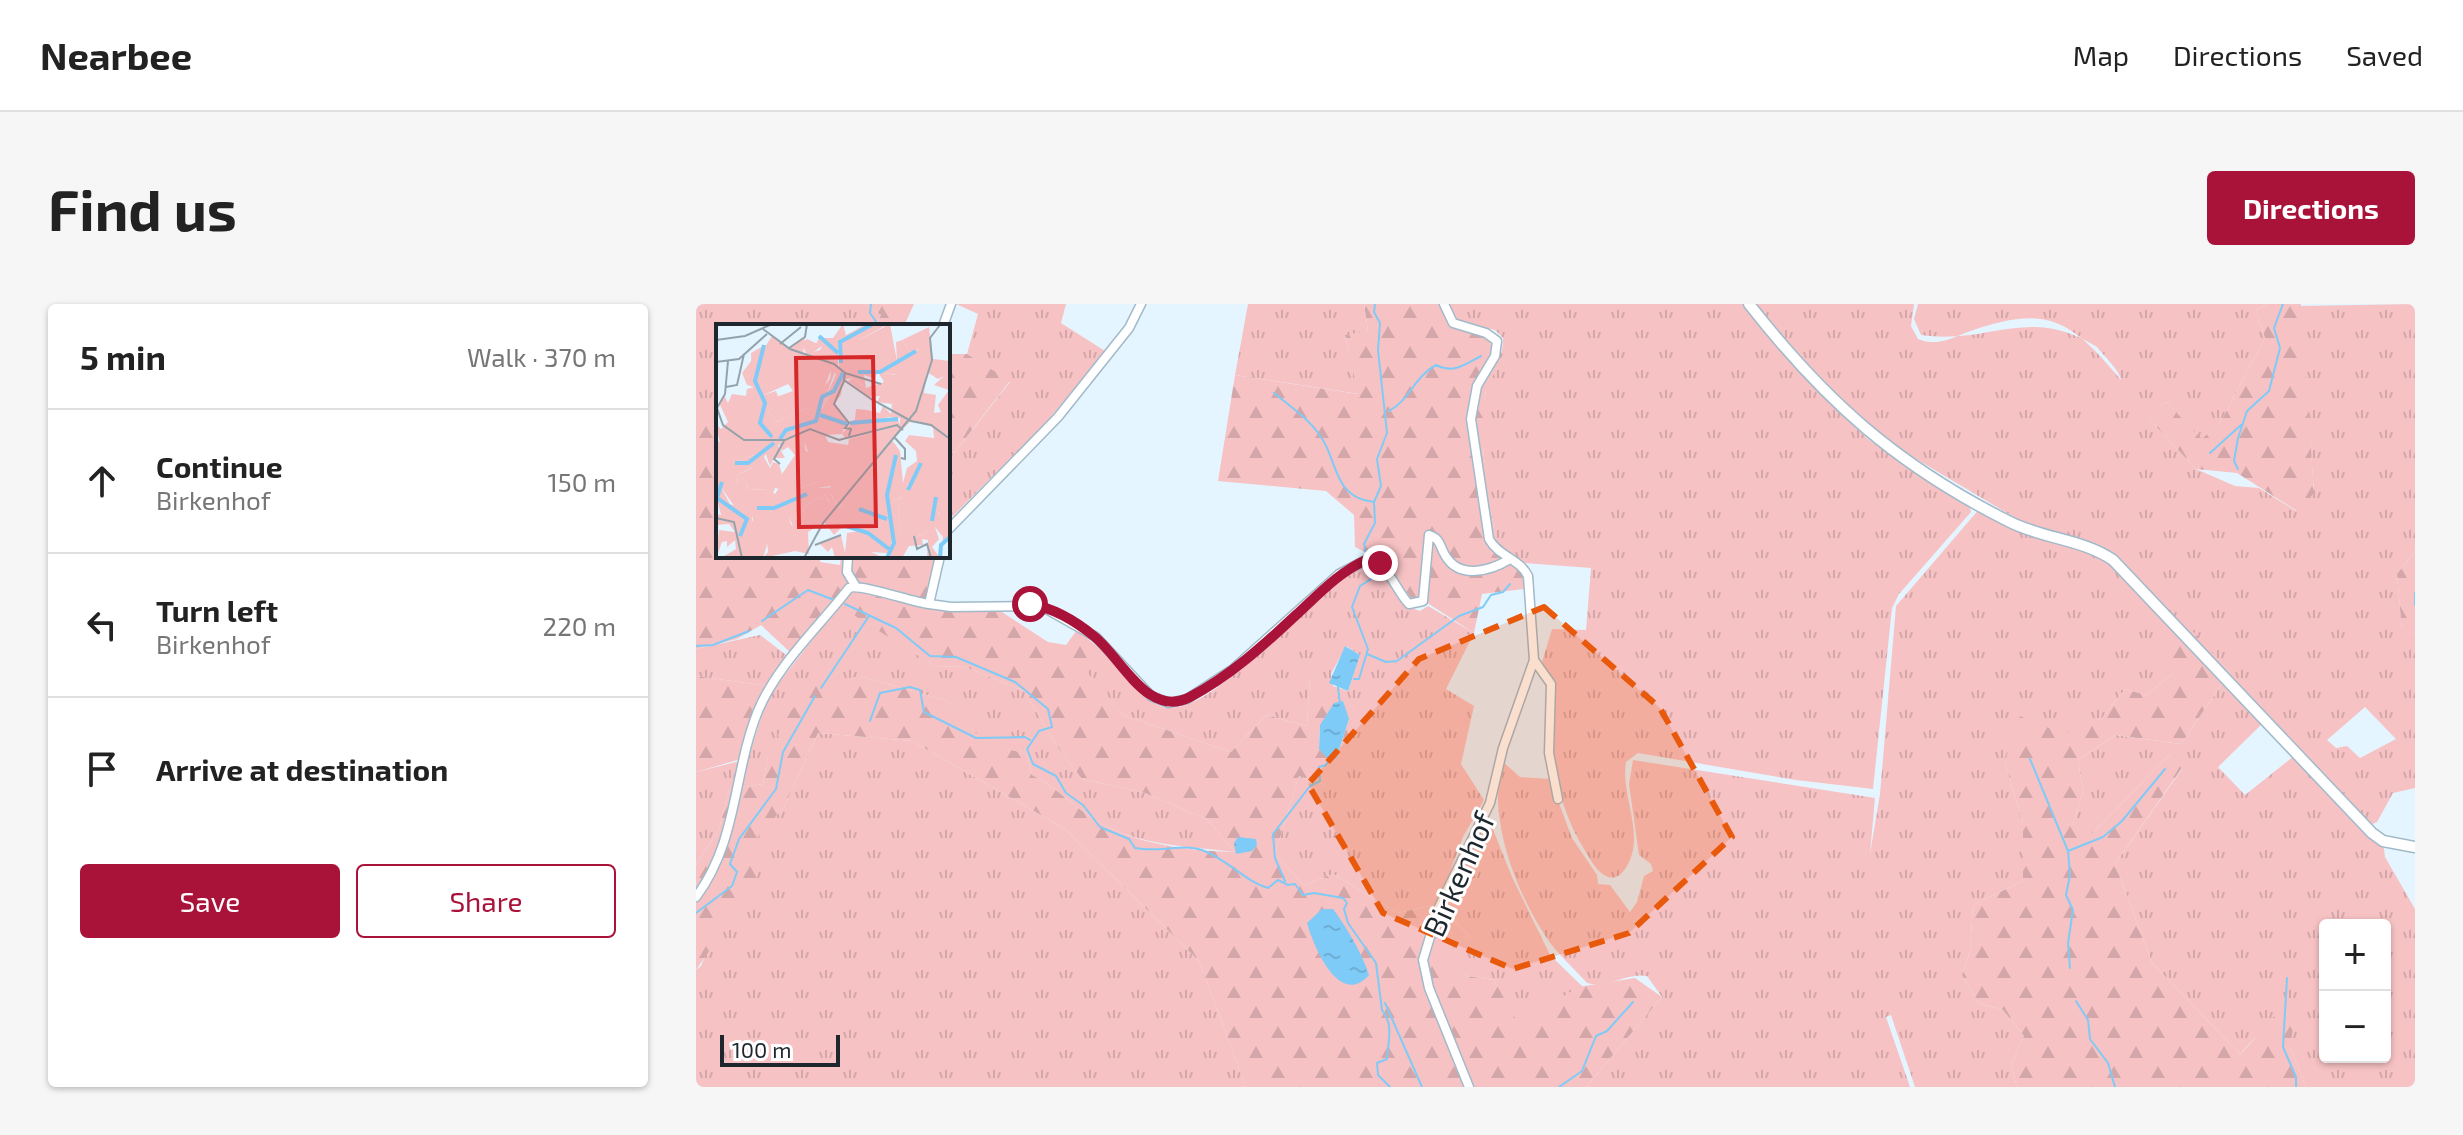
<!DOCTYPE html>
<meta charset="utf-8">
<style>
:root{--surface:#fff;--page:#f6f6f6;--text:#222;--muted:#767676;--line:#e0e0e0;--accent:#aa1339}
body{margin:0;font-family:"Exo 2",sans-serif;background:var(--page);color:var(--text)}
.controls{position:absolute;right:24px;bottom:24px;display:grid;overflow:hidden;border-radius:8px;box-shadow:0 2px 6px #0004}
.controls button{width:72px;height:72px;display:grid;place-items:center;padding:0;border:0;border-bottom:2px solid var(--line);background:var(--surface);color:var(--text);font:40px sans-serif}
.scale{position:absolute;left:24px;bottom:20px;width:120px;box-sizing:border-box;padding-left:8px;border:4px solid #1d272d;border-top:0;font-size:22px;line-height:28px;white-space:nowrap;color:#1d272d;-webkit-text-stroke:6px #fff;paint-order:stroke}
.stop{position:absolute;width:24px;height:24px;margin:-18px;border:6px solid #aa1339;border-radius:50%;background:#fff}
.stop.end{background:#aa1339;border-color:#fff;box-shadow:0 2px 8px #0008}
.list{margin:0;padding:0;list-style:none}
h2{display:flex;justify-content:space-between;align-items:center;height:104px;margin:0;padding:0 32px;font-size:34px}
h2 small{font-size:26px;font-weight:400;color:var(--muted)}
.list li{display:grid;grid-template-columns:52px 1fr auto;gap:24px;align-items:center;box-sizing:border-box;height:144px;padding:0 32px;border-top:2px solid var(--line)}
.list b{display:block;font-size:30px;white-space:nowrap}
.list p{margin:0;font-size:26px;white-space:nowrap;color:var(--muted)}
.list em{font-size:26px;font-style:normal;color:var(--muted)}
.actions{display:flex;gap:16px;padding:24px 32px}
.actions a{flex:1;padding:18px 0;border:2px solid var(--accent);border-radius:8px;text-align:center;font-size:28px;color:var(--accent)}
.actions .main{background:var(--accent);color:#fff}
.icon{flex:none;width:44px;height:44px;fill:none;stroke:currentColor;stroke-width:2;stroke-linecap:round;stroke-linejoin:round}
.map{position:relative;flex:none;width:1719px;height:783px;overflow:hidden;border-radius:8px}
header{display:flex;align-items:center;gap:48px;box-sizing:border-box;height:112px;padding:0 40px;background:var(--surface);border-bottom:2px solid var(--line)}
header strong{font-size:38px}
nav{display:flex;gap:44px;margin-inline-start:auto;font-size:28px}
.intro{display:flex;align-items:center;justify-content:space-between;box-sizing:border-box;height:192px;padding:0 48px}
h1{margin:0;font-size:56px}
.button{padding:20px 36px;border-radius:8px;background:var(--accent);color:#fff;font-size:28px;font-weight:700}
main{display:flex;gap:48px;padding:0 48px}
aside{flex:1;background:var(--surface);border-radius:8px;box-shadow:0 2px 6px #0004}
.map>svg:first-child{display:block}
</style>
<header>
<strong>Nearbee</strong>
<nav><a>Map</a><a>Directions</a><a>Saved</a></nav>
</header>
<div class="intro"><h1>Find us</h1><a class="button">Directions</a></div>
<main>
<aside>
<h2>5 min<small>Walk · 370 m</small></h2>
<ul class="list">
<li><svg class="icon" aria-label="ahead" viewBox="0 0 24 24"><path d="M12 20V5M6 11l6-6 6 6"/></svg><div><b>Continue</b><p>Birkenhof</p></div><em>150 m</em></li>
<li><svg class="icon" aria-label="left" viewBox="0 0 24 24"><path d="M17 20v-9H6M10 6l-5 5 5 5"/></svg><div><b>Turn left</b><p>Birkenhof</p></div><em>220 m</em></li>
<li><svg class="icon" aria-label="arrive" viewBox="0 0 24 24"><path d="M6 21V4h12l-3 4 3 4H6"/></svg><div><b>Arrive at destination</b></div></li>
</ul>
<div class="actions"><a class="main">Save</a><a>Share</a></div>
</aside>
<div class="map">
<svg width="1719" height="783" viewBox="0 0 1719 783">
<defs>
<pattern id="grass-tufts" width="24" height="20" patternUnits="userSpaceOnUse" patternTransform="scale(2)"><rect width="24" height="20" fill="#f7c2c4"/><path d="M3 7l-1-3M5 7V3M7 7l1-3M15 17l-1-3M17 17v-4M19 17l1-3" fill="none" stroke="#d3a7a9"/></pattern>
<pattern id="forest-firs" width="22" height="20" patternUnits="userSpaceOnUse" patternTransform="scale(2)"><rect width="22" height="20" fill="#f7c2c4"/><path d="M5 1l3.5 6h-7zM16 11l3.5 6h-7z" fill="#d3a7a9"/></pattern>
<pattern id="water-ripples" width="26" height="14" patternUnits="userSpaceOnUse" patternTransform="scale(2)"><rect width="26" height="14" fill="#7ecbf7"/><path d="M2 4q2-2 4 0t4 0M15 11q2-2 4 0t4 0" fill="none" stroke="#6caed4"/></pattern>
</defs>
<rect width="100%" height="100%" fill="#e4f5ff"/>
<path fill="url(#grass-tufts)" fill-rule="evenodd" d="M0,0h169l16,11 -6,11h-157v93h-22z
M260,0h110l-5,19 44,28 -60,73 -97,97v-60l62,-79 -43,-28 11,-40z
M552,0h116l4,27 -23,5 14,58 -124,-19z
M753,0h296l85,100 39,36 101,67 1,5 -72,82 -7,14 -19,181 -77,-9 -158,-27 -12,9c-5,30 14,63 6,92 -3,10 -11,27 -24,23 -11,-4 -18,-18 -24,-28 -22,-36 -31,-74 -32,-117 0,-35 11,-38 -10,-70l10,-33 34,1 5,-62 -68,-5 -27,-19c-6,-48 -19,-100 -11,-148 3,-22 19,-36 18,-58l-8,-8 -39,-10z
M1059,0h159l-3,22 7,13c18,7 30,1 47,-6 81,-29 103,-16 156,47 -1,-9 -17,-24 -24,-33 -68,-43 -106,-2 -176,-12l-7,-16 4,-15h350l-12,6 9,28 -44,83 -19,19 -36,-38 -17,17 47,50 39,17 24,2 37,23 18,-19 -14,-186 115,-2v247l-18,23 5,56 13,4v154l-22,5 -16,29 -7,3 -142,-150 2,-3 -40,-43 -16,44 -28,22 -21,-6 -23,29 -97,45 18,60v58l-50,24 -3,47 -8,23 16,28 25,7 21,26 -13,28 6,23h-102l-24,-72 -5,2 24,70h-324l76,-90 -15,-21c-21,-4 -38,13 -60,7 -13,-15 -30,-29 -41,-46 -31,-47 -59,-121 -44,-176l18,16 30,2 22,59 25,37 1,9 12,1 20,27 7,-10 7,-26 9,-5 -2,-7 -12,-9 -10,-71 4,-24 242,38 -5,56 10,-60 16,-188 85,-99 36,12 -131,-78 -70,-62zM1669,403l31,32 -36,19 -13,-12 -11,2 -9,-8z
M678,258l32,44 14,5 8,-5 46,27 -28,56 28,17 -13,58 23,36 -21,37 -25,67 -40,9 -65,-39 -29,11 -29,-31 24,-78 26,9 31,-75 -46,-32 -3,48 -41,-11 -35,37 -108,-37 -40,-46 21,-17c16,16 41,55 65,56 56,1 144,-127 205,-146zM650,342l14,9 -12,36 -15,-5 -2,-12z
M144,301l96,62 27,-1 61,25 34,57 24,31 63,14 63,27 26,32c-46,-6 -96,-6 -137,-31 -24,-14 -40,-34 -65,-46l-5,-21 -42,-10 -38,-43 -87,-25 -92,80 -5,28 -34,6 -10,39 -23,36v-93l52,-13 20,-63z
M64,331l29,22 -22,29 -71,-10v-27z
M1528,377l38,43 -44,43 27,28 49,-39 89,85 2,16 30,52v178h-109l-16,-40 -27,-18 -23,25 -88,-91 -37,-99 67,-95 -13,-14 -77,79 -19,-10 10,-32 -5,-32 38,-25 65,9zM1629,621h60v132h-60z
M122,429l94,8 153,88 134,132 47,126h-550v-117l5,-4 48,-120 35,-39z
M789,518h5l22,55 38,78 33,32 -64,39 -25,-46 -27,-4 -26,-19 28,-21 -26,-27z"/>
<path fill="url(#forest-firs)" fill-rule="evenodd" d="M169,0h49l-10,22h-29l6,-11z
M668,0h80l9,19 33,10 6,14 11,7 -18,39 -2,57 13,94 27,19 1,26 -42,5 -8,39 -56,-36 -7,1 -28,-37 -28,-14 -1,-32 -28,-24 -108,-10 17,-106 123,19 -13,-59 23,-4z
M1572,0h33l13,189 -17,18 -60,-38 -41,-4 -48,-51 18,-16 36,37 19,-18 44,-83 -9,-28z
M252,50h19l43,27 -62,80z
M0,115h22v137h103l-1,6 20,3 1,-9h92l3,5 -9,48 75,3 46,30 18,3 11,-15 27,22 -20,17 39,46 108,37 35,-37 41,11 3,-49 46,33 -8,47 -23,28 -26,-9 -24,78 29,31 29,-11 65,39 40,-9 31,32 -27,21 25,19 27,4 25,45 59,-38 57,-9 27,19 -76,90h-340l-47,-126 -134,-132 -153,-88 -94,-8 -34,74 -34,39 7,35 -61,89v-105l23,-36 10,-39 34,-6 5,-28 20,-42 26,-29 46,-9 87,25 38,42 42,11 5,21c25,12 41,32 65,46 38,23 93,30 137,31l-26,-32 -63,-27 -63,-14 -24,-31 -34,-57 -61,-25 -27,1 -103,-65 -41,52 -31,-29 -24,14 -41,10zM653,415l-13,40 -17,-10 1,-24z
M1719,247v83l-13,-3 -5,-57z
M1494,324l40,44 -49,72 -65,-9 -38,25 5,32 -10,32 20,9 76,-78 13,13 -67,96 37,99 88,91c20,-18 31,-44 57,-51l-7,44 16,40h-289l-6,-23 13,-28 -21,-26 -25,-7 -16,-28 8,-23 3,-47 50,-24v-58l-18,-60 12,-48 47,19 38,-16 23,-29 21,6 28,-22 -18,-17z
M0,372l71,10 -16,34 -10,39 -45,13z"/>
<path fill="url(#water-ripples)" d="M649,342l15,9 -12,36 -19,-8z
M647,397l6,18 -13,40 -10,-2 -7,-8 1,-24 14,-22z
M542,533l18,2 1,6 -5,6 -16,3 -2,-11z
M626,605h11c13,17 30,46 36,66 -30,34 -56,-30 -62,-52z"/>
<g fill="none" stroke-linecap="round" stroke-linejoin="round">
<path stroke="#7ecbf7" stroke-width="2" d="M175,0l-1,9 9,13
M578,89c16,13 35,26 47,44 17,24 12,61 53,65
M693,107c21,-11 25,-34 47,-46 18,9 28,0 45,-9
M1514,149l31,-28
M1542,165l-4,-8 4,-23 9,-27 22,-20 11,-43 -6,-20 9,-24
M671,251l-3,-11 11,-21 -1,-21 7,-16 -4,-27 10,-26 -9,-83 2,-27 -6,-11 1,-8
M1719,289v12
M149,300l51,24 34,28 26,1 59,25 33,27 4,18 -13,4 -12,18 6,15 23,12 10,17 17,12 17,22 29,12 6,9c25,5 48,-5 67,2 27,10 42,31 66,38l10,-8 10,5 7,-1 8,11 11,-2 29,5 4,5 -3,6 4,14 28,40 6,47c12,14 6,32 5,49l-10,4 1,12 12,12
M66,317l46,-31 26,10
M0,342l17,-1 36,-14
M671,350l19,8 11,-1 62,-45 24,-9 8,-12 12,-3 7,-8
M658,375h5l9,-30 -16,-42 8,-21 11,-7 2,-9 -5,-5
M642,383l2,17
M125,384l48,-72
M174,417l10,-28 30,-6 10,3 4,22 52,26 49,-1 5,3
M641,446l7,-20
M1334,455l38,92 2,24 -4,20 7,15 -5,33 2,25
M1372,547l35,-14 19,-16 43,-52
M589,577l-10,-23 -2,-24 37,-48 10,-5 -1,-14 7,-2 4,-8
M0,609l36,-27 5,-14 -7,-8 9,-25 37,-50 7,-37 32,-56
M1591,674l-4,69 13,30v10
M1380,697l12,19 2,19 18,24 7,24
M689,699l37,84
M863,783l23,-16 14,-35 11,-5 26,-29"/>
<g stroke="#a0baca" stroke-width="11">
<path id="minor" d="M748,0l9,19 33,10 11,8 -2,15 -18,30 -6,33 18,120c9,17 31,20 39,37l6,84 -31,88 -13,55 -51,104 -16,53 6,28 40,99
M247,22l8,-22
M252,226l110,-113 71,-89 12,-24
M152,252l-1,16 8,13
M233,300l22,3 90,-1 55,31 55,59 18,7 18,-4 46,-30 106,-95 29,-15c20,3 28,32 41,45l14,-3 6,-66c12,4 10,10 16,20 14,25 45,16 65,4
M838,356l17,24 -2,69 9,46
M0,593c42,-56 37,-124 62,-186 19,-46 61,-84 91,-123 11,-5 62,14 80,16l11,-48"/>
</g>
<g stroke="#a0baca" stroke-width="13">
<path id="tertiary" d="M1053,0c77,98 149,162 261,218 34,17 72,17 103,38l259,273 11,8 32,6"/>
</g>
<use href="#minor" stroke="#fff" stroke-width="8"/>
<use href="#tertiary" stroke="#fff" stroke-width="10"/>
</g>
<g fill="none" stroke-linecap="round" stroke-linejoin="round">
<path stroke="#aa1339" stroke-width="10" d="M334,300c23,4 47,18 65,33 27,22 53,82 95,60 40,-21 74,-52 106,-82 24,-22 43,-43 72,-56l12,4"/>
</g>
<path fill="#e8590c" fill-opacity="0.2" stroke="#e8590c" stroke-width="6" stroke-dasharray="16 10" stroke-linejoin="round" d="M848,303l116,101 72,129 -103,96 -116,36 -130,-56 -75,-129 111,-125z"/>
<g text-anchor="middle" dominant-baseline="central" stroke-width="6" stroke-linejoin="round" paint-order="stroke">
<g font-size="30" fill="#1d272d" stroke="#fff">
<text transform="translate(762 570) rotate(-66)">Birkenhof</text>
</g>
</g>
<g transform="translate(20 20)">
<rect width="234" height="234" fill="#e4f5ff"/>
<path d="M127,0l3,11 13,-7 -21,12v27l5,5 -23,39 16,-37 -26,-21 10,-3 2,-4h-7l4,-8h14zM174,0l7,37 -25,14 -10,-5 -3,-30zM213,3l4,32 17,2v155l-8,4 -4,-9 -4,-44h-11l-16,18 2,5 9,-4 5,5v15l12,-3 -1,13 -3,3 -10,-8 6,22 -12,4 -14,-4 -3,-26 4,-10 -12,6 7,32 -5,2 -2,21 -4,-5 -15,-1 13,6h-49l-3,-11 -4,5 -8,-8 21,-9 4,18 2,-20 12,-2 -15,-6 -10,10 -10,-13 -16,10 1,22 -14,-3 -32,7 5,-6 -3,-37 6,-4 22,15 -4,-8 17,-4 -4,-4 9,-9 9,-4 10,6 -6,-10h6l9,15 4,-4 -13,-18 -12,2 -2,-5 -20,6 2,6 -10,5 -4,-10 -9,-2 -3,7 -3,-6 -21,1 -2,-8 -9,4 1,-11 13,-7 8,-15 -24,9 -14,-14 -5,-24 5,5 7,-7 -8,-17 4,-10 4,8 4,-9 14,2 1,-7 7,-2 -7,-2 -5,-12 10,-13 13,48 -7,5 2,11 16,13 -12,20 6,11 3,-6 6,2 3,10 13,-19 -7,-8 -6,4 -3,-7 10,-6 19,14 -5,-13 17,-24 14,7 -4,-12 8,-14 -4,6 13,19 -5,13 -17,1 3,7 20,3 1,-6 51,-14v-7l-11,-1 -24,5 2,-12 13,3 3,-7 8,8 1,-10 -15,-2 3,-6 -11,1 -21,-16 5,-3 13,10 18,-6 -6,-10 18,3 23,-26 -9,3 -8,-12zM211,48l11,7 6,-3 -10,9 15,5 -11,15 3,7 -7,1 2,-18 -12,-2zM195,97l22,6 1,11 -25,-3 -4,6 11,10 1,10 -10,7 -4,15 -3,-32 -8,-11zM56,12l16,12 17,-11 -2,17 28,16 -9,24 -13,13 -32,15 -9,-10 12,-11 -4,-4 17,-6 -5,-7 -24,11 -6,-7 16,-6 -15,-15v-11zM2,158l12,22 23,9 -2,14 -10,9 3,-19 -13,-5 -15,-17z" fill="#f7c2c4" fill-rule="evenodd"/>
<path d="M150,0h22l-29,16 7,11 -4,3v15l10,6 25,-14 -1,-19 6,-2 8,12 11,-3 -23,26 -21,-3 -2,7 -11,-4 2,13 -13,-10 -10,2 -2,15 -11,15 7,8 -3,4 -14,-7 -5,16 -11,8 2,14 -18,-16 -10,8 7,13h-11l-4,8 -5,-14 6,-10 -13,-6 6,-4 12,5 -19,-14 1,-9 -6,1 13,-7 -13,-26 -1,-29 14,-8 -6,22 13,-2 2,18 -16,5 6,7 12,-4 6,16 -14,5 9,10 32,-15 21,-28 1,-9 -23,-11 -6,-16 5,-4 15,7 -11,8 25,15 -15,41 23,-39 -5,-4 -1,-27zM140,85l11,1 -1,12 31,-5 3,8 -54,14 -4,-5 13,-15zM0,114l19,24 24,-9 -7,14 -14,8 -1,10 16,-11 1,5 -8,4 2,7 21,-1 6,5 6,-9 8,14 9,-4 -2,-6 20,-6 3,5 16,-1 8,17 -4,4 -8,-14 -7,-1 6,11 -10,-7 -9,4 -9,9 5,5 -18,3 3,10 -21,-17 -5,4 3,10 14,10 -15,7 -5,16h-42l15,-9 -1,-9 -8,7v-6l-5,1 -6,16 3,-28 16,2 -6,-8 -13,1v-11l5,1 -5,-20 31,26 -6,14 12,-15 -1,-7h-13l-21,-30 -2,3zM205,137l3,6h13v30l6,12 -5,3 4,7 8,-3v22l-8,8 1,-9 -8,-10 4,12 -7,8 8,11h-13l1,-18 -6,-1 1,6 -14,1 -7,12h-12l4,-19 -7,7 -1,-14 10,3 -7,-32 14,-6 -5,10 3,25 14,5 12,-4 -7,-22 14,4 1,-11 -12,3 -1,-16 -4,-4 -6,5 -5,-7z" fill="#f7c2c4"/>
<path fill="none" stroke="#7ecbf7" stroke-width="4" d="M103,12l19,17M48,21l-9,36 10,22 -5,20 12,14M125,39l-1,-21 33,-18M142,48h22l36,-21M104,91l27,9M134,99l48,-4M64,115l6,-9 30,-9 6,-24 12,-6 9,-18M19,139h13l26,-20M6,158l-5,16 30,21 -7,17M192,166l13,-27M41,184h17l33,-14M143,185l28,10M216,197l4,-24M130,202l22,7 21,16M171,234l7,-15 -7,-48 9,-40M224,234l1,-13 9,-8"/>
<path fill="none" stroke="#94a3ab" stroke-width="2" d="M47,5l27,20 44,15 11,9 -1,7 27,19 40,22 20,4 19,14M0,16l29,-4 27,-12M64,20l21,-17M73,24l16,-11 2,-13M0,38l23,-3 28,-25M129,49l36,11M128,57l-10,23 15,19 -4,5 6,1 -2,7M10,63l11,-2 7,-31M1,84l6,17 21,15h41l25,-11 29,11 58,-15 6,5M1,84l8,-14 3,-33M179,114l10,11v10l-4,-1M64,140l-6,-5 10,-18M0,194l18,4 8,36M198,212l3,13 10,-5 4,14M99,221l26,-10M88,234l19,-35 93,-112 16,-51 -2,-22 10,-13"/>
<path fill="#d62828" fill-opacity="0.15" stroke="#d62828" stroke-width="4" d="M157,33l3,169 -77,1 -3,-169z"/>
<rect width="234" height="234" fill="none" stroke="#1d272d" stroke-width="4"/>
</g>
</svg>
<div class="controls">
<button>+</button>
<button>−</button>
</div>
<div class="scale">100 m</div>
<div class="stop" style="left:334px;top:300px"></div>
<div class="stop end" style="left:684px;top:259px"></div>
</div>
</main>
